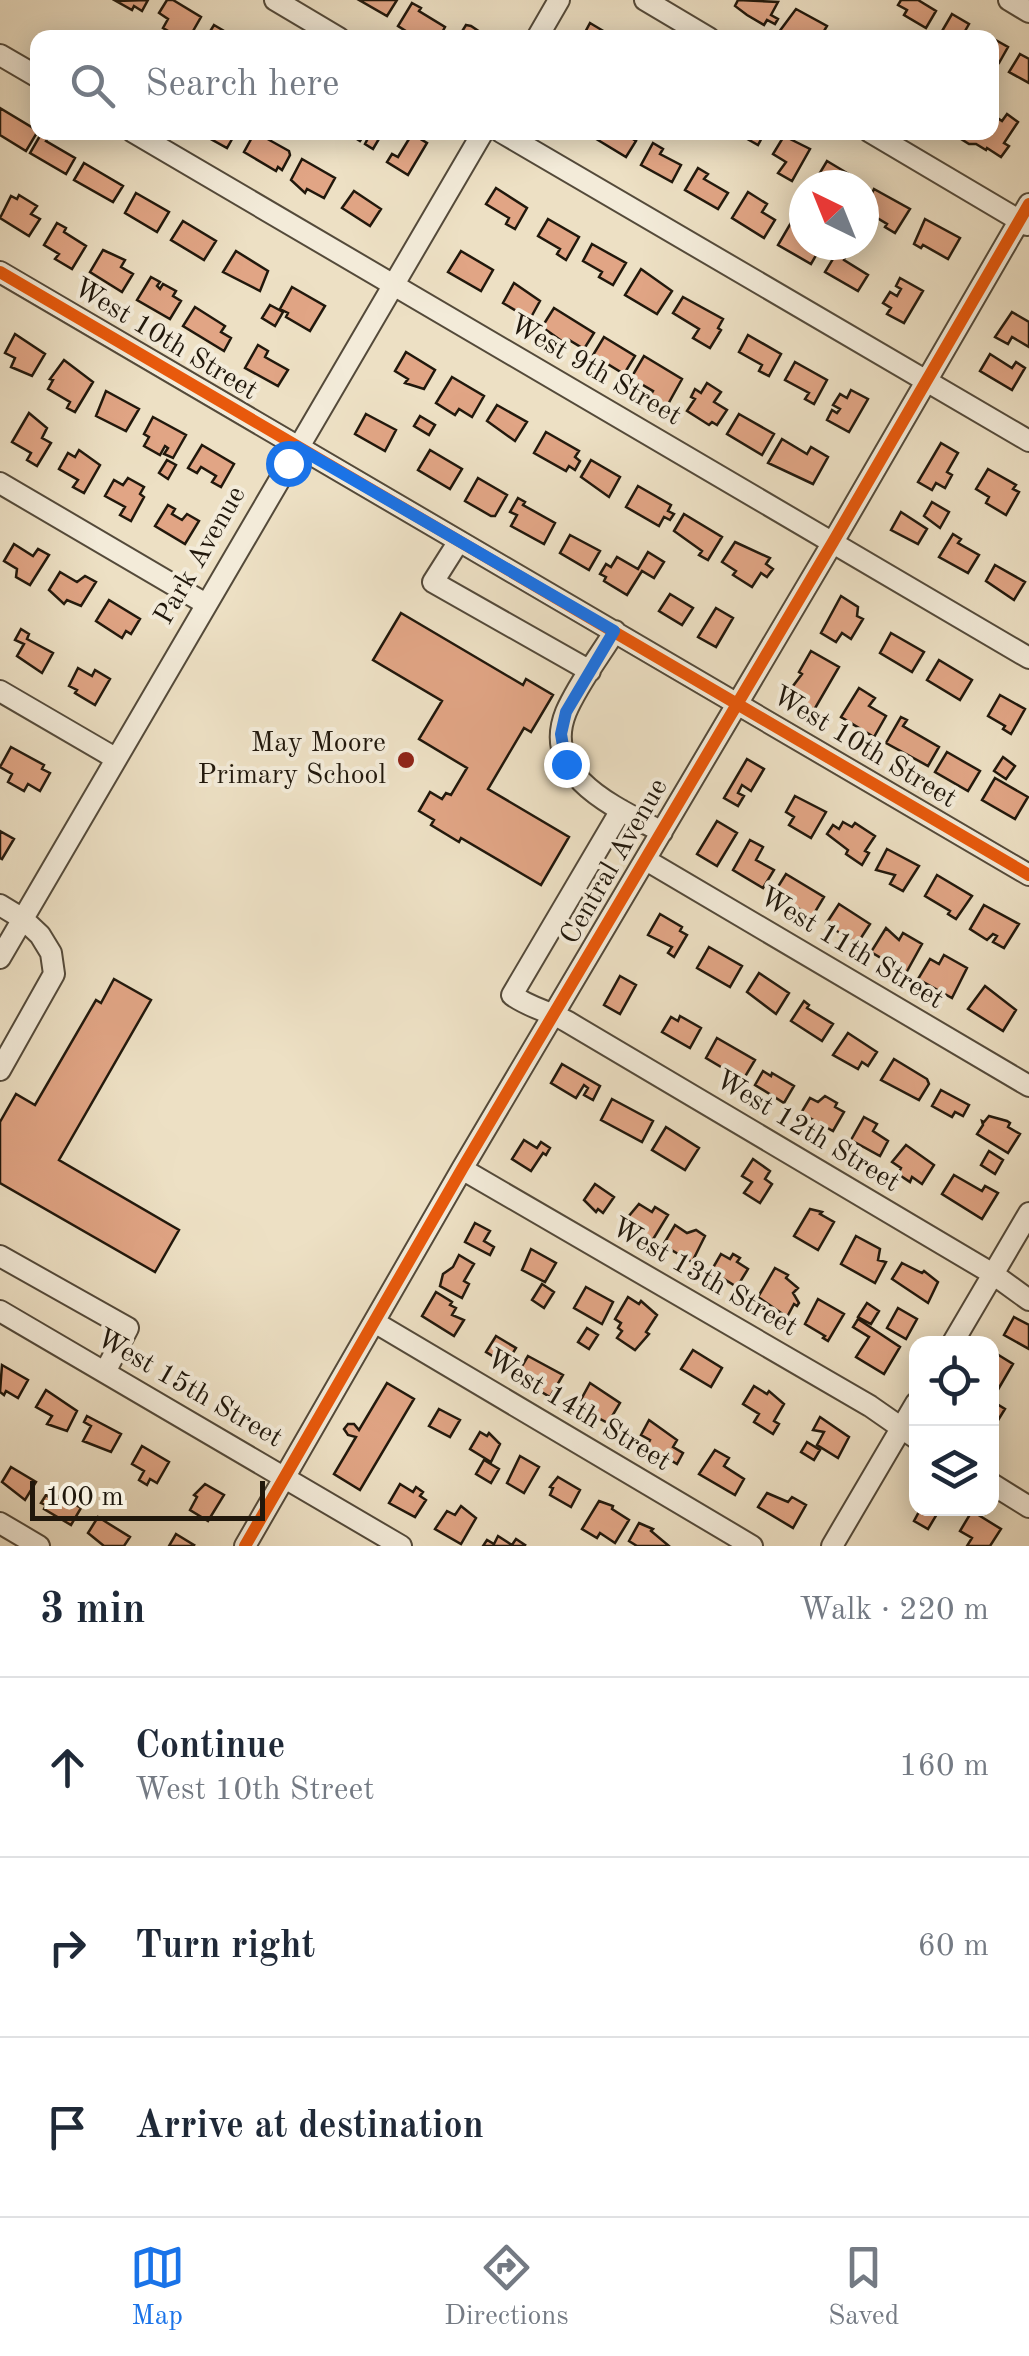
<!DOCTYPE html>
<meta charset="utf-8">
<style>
:root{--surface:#fff;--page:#f2f2f3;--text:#1f2937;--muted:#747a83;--line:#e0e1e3;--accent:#1a73e8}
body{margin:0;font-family:"Old Standard TT",serif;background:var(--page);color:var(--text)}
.controls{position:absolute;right:30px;bottom:30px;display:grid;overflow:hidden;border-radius:20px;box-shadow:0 5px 25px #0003}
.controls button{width:90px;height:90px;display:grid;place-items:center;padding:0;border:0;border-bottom:2px solid var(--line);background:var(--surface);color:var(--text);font:50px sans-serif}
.compass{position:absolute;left:789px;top:170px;width:90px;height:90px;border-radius:50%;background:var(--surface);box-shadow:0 5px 25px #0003;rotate:317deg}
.scale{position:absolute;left:30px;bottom:25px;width:235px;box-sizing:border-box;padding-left:10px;border:5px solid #21180c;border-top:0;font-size:28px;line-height:35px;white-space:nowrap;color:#21180c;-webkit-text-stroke:8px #f3ebd9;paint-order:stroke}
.stop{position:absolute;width:30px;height:30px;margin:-22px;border:8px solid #1a73e8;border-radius:50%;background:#fff}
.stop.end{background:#1a73e8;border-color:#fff;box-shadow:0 2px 10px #0008}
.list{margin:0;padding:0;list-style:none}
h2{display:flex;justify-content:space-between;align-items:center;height:130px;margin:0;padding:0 40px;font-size:42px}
h2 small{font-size:32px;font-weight:400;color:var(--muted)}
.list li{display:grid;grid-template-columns:65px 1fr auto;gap:30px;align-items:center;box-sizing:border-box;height:180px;padding:0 40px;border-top:2px solid var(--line)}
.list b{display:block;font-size:38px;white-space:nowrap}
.list p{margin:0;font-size:32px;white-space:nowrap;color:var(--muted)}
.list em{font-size:32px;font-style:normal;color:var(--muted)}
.icon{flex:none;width:55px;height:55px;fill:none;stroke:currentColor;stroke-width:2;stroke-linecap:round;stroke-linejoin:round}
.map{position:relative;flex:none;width:1029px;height:1546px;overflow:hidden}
.search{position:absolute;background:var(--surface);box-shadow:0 5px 25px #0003;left:30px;right:30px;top:30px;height:110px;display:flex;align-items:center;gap:25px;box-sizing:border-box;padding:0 35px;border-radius:20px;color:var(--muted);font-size:38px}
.sheet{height:670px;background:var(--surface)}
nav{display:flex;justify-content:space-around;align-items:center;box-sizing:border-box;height:140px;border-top:2px solid var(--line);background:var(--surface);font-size:28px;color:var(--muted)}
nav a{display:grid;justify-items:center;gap:5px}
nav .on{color:var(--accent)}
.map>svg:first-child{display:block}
</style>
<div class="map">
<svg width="1029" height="1546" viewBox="0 0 1029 1546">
<rect width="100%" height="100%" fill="#ede0c4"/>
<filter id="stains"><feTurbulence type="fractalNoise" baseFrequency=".002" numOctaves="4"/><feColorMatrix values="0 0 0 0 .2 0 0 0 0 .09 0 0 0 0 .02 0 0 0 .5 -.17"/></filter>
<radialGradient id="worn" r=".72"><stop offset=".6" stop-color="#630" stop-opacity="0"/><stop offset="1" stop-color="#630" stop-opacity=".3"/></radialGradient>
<path fill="#e1a585" stroke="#21180c" stroke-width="2.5" d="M148,0l-6,11 -8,-5 -2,4 -16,-9z
M167,0h6l28,17 -12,21 -10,-5 -2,3 -14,-8 5,-9 -9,-6z
M359,0h38l-10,16z
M738,0l40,2 -7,13 7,4 -3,5 -8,-4 -3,5 -17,-10 -12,-9z
M901,0h17l18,11 -10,17 -22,-13 3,-5 -9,-5z
M412,3l9,5 -2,3 26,16 -6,11h-22l-19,-12z
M796,9l31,17 -7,12h-31l-10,-6z
M952,14l17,10 -8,14h-23z
M590,23l25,15h-33z
M214,25l22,13h-30z
M466,25l5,1 18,12h-23l-5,-5z
M992,38l16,9 -9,16 -7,-3z
M1020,54l9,5v24l-20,-11z
M0,108l38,23 -12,20 -26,-16z
M1007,114l11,8 -14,21 5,3 -8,11 -14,-9 -1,2 -10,-6h-7l-11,-7 3,-5h31l1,-17 9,6z
M236,132l-9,16 -18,-10 1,-6z
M255,132l34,19 1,4 -8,15 -4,-3 -2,4 -32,-19z
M346,132h37l-10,17 -8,-5 3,-6 -4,-3 -4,6z
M595,132h27l14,9 -10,16 -33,-20z
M735,132h30l-7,13z
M41,134l7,4 -2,3 29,17 -9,16 -36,-21z
M412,134l15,9 -19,32 -21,-13 5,-8 6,3z
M784,136l26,13 -18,32 -14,-8 8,-11 -13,-8z
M653,143l10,6 -3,5 21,11 -9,17 -31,-17z
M302,159l33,19 -11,20 -17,-9 -2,4 -14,-13z
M827,161l35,21 -1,3h-40l-6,-4z
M84,163l39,23 -10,16 -39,-22z
M698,168l10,6 -4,5 24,14 -10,16 -33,-19z
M496,188l31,20 -12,21 -9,-5 3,-6 -23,-14z
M874,189l36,20 -15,24 -10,-6 2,-3 -23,-14z
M354,191l27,18 -11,17 -28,-18z
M748,192l19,12 -5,8 13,8 -11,18 -32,-20z
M136,193l33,19 -12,20 -32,-19z
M19,195l18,11 -6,8 9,5 -11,17 -29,-18 11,-22 6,3z
M548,219l31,18 -13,23 -9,-6 3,-5 -22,-13z
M925,219l35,19 -12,21 -25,-14 -2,3 -7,-4z
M183,221l33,20 -12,19 -33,-20z
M792,221l12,7v17h18l-11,19 -33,-19z
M57,223l9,5 -2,4 22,14 -14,23 -17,-10 4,-5 -15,-9z
M592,244l34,19 -13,22 -14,-8 3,-5 -19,-11z
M839,249l8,5 -3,6 24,15 -10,16 -33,-19z
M103,250l22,10 -4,7 12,7 -11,18 -32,-20z
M236,251l32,20 -8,20 -37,-19z
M461,251l32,19 -12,21 -33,-19z
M641,269l31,22 -15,23 -32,-19z
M151,277l9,5 -3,4 3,3 3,-5 13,7 -3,5 8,5 -11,18 -33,-19z
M900,278l23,13 -19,32 -17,-9 4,-6 -8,-5 7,-11 7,4 4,-7 -5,-3z
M514,283l26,18 -10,18 -27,-16z
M292,287l33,19 -15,25 -24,-14 2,-4 -8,-4z
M683,297l40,22 -5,9 3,2 -11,18 -17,-10 6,-9 -26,-16z
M270,305l13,7 -8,14 -13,-8z
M195,307l30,19 -4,6 10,6 -7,13 -41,-25z
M554,308l40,25 -10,16 -15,-9 -3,4 -24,-17z
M1012,312l17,10v25l-17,-10 -4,7 -13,-7z
M15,334l30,20 -13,22 -21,-9 4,-9 -10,-5z
M748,335l33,19 -12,22 -10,-5 3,-6 -23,-13z
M604,337l31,19 -11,18 -31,-19z
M258,345l10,6 -3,6 23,13 -10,16 -33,-18z
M406,352l29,18 -11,19 -19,-6 3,-4 -13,-8z
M990,354l22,14 4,-6 9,6 -13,22 -32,-19z
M644,356l38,23 -15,27 -17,-10 3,-5 -22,-13z
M64,360l29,22 -18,30 -8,-4 3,-6 -22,-13 5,-9 -3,-1z
M795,362l32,18 -13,24 -9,-5 4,-6 -24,-13z
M452,377l32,19 -12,21 -13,-8 -4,6 -19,-12z
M707,383l14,9 -7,10 13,8 -10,15 -5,-3 -3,3 -22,-14 8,-12 -4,-2 4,-8 6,4z
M851,390l17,9 -19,33 -22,-12 5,-10 5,3 3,-4 -7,-4 7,-11 7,4z
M106,391l33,18 -13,22 -30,-15z
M497,405l30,17 -12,19 -28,-20z
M29,413l18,15 -5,10 9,5 -14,23 -10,-6 4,-7 -19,-11z
M366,414l30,16 -11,21 -30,-17z
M739,414l35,20 -12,21 -35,-21z
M420,416l15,9 -6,10 -15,-9z
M153,417l33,18 -13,23 -9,-4 4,-6 -3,-2 -5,9 -16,-9 5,-9 -5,-3z
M546,432l33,19 -4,6 5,4 -5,9 -6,-4 -3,5 -32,-18z
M782,439l25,15 4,-7 17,10 -15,27 -45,-21z
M941,443l17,10 -11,19 5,3 -7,13 -9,-5 -4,7 -14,-8z
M202,445l32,19 -13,23 -9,-5 4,-6 -15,-9 -4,6 -9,-5z
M79,450l21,15 -16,28 -11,-6 5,-7 -19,-11 9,-16 7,4z
M430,450l32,19 -12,20 -32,-19z
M167,460l9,5 -8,14 -9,-6z
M591,460l29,17 -11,20 -28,-20z
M988,469l28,16 -3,4 6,3 -13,23 -20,-12 3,-6 -13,-8z
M128,478l16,9 -4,7 4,3 -13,24 -11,-6 5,-8 -20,-11 9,-16 9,5z
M478,478l29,17 -12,21h-4l-26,-15z
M638,486l33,19 -3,6 6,3 -4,6 -6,-3 -5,9 -33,-19z
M518,498l7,4 -2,3 32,18 -11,21 -33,-18 6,-11 -7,-3z
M932,502l17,10 -9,16 -16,-12z
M168,505l7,4 -3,5 10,6 5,-6 12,7 -14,23 -30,-18z
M901,512l26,17 -9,15 -27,-14z
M684,514l38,23 -14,23 -9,-5 3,-4 -28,-20z
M953,534l8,5 -3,4 21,12 -11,18 -29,-16z
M570,535l30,16 -11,19 -29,-17z
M735,542l35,16 -4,6 7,5 -6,8 -6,-4 -9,14 -19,-12 3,-4 -14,-9z
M14,544l19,12 5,-7 11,6 -19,30 -14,-8 1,-8 -13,-8z
M648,552l16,10 -10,16 -12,-7 -15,24 -23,-14 2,-4 -6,-3 6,-10 5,3 6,-10 21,12z
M995,565l30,17 -11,18 -28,-19z
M60,572l17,10 8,-6 11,6 -15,24 -14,-6 -3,4 -15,-14z
M670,594l23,14 -11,17 -23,-14z
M841,596l17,11 -1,9 6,3 -12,20 -9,-6 -6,9 -15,-9z
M109,600l31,19 -9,15 -5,-3 -4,7 -26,-17z
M716,608l17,10 -17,29 -18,-10z
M401,613l122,72 3,-6 27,16 -22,37 -7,-4 -36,61 81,48 -28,48 -80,-47 -2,4 -28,-17 3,-5 -15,-9 11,-19 12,7 4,-6 5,2 16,-27 -48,-29 23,-38 -69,-41z
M21,629l8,5 -2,5 26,14 -11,20 -25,-17 7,-12 -9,-4z
M891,633l33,19 -12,20 -32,-19z
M811,651l28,16 -25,43 -27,-16 15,-20 -3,-2z
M939,660l33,20 -12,20 -33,-20z
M78,668l14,8 3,-6 15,9 -15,26 -20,-12 2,-3 -8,-4z
M859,688l16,10 -6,8 17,10 -12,21 -33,-20z
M1000,695l25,14 -14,25 -8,-5 2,-3 -17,-10z
M901,717l6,3 -4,6 36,21 -11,19 -42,-23z
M11,747l33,18 -2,4 8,4 -10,18 -12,-7 -4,7 -16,-9 4,-8 -12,-7z
M947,752l33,19 -12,20 -33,-19z
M1003,757l12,9 -9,13 -12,-8z
M747,759l17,10 -13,22 -9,-6 -4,8 6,3 -6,10 -14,-8z
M995,778l33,19 -13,22 -33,-19z
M795,796l31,16 -15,26 -22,-13 5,-8 -8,-5z
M717,821l20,12 -20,33 -20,-12z
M843,822l9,5 3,-4 20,13 -10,15 4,2 -7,12 -16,-11 2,-4 -21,-16 6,-9 6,4z
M0,831l14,8 -12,20 -2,-1z
M750,840l13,7 -7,13 18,10 -11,18 -30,-18z
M887,849l32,17 -16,25 -13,-7 5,-9 -19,-5z
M786,874l38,23 -12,20 -38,-24z
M937,875l35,21 -16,23 -8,-5 2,-3 -25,-15z
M839,904l31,20 -13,20 -31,-20z
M984,905l35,19 -15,24 -11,-6 4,-6 -4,-2 -6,6 -17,-11z
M660,914l22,13 -2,4 7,4 -13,22 -6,-4 4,-6 -24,-12z
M886,928l13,12 4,-7 19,11 -16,29 -35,-21z
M709,947l33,19 -12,21 -33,-19z
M944,955l23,13 -15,30 -34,-19 12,-20 9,5z
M759,973l30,20 -13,21 -29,-22z
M620,976l16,9 -16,29 -16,-9z
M114,979l37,21 -92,160 120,70 -24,42 -155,-89v-61l16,-28 19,11 61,-105 5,3z
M985,986l31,24 -13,21 -35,-22z
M804,1001l5,4 -2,3 26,16 -11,17 -31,-20z
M680,1016l21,12 -11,20 -28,-16 9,-15 7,4z
M848,1033l29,19 -9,14 -6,-4 -4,7 -25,-14z
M717,1038l38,22 -12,20 -37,-22z
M894,1059l33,20 2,5 -10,16 -38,-20z
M562,1064l38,22 -7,14 -9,-5 4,-7 -4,-3 -8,13 -25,-15z
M763,1071l8,5 1,-3 22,13 -10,17 -29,-18z
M941,1090l28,15 -6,11 -8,-4 -3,5 -20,-11z
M825,1096l12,7 -2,4 9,5 -11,19 -32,-18 9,-15 8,4z
M612,1099l41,22 -11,21 -41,-22z
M989,1116l18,5 3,2 -2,4 12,7 -12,19 -31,-19 6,-9 -1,-4 2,1z
M864,1117l13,7 -4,7 15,10 -8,15 -29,-16z
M666,1127l33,21 -14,22 -33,-20z
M524,1140l13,8 4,-6 9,6 -4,7 -3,-2 -12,18 -19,-12z
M906,1145l28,20 -12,19 -10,-7 -2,5 -12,-8 3,-6 -9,-6z
M989,1151l14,9 -8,14 -14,-9z
M753,1159l17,12 -5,8 7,5 -12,19 -16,-10 8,-11 -10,-6z
M954,1175l28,16 3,-5 13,7 -16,26 -40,-25z
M595,1184l19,13 -11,16 -5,-4 -2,3 -12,-12z
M639,1204l13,8 3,-5 13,8 -16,26 -29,-18z
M810,1209l12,3 -2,2 14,8 -16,28 -24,-14z
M475,1223l15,8 -6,10 10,6 -4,8 -25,-13z
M675,1225l12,8 9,-3 9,6 -13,26 -29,-17z
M856,1236l24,13 -2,11 8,2 -11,21 -34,-19z
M531,1249l25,14 -11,19 -23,-12z
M721,1254l9,5 3,-5 7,4 -3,4 11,7 -11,18 -26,-16z
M459,1255l15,9 -10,17 5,3 -7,14 -22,-12 3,-12 10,-7z
M902,1263l20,10 2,-2 14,11 -10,21 -36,-24z
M775,1268l13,7 -2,3 12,10 -5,5 6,10 -2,3 -3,-2 -7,13 -29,-20z
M542,1284l12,8 -10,16 -12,-8z
M586,1287l27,15 -11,22 -28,-16z
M436,1292l16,10 -2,3 6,3 -4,7 12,5 -10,16 -32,-20z
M628,1297l11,7 2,-3 16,14 -11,17 3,2 -14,16 -18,-12 5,-7 -4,-3 3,-5 -6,-4z
M818,1299l26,15 -16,27 -5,-3 2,-2 -20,-12z
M867,1303l12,8 -8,13 -13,-7z
M898,1308l19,11 -11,20 -19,-11z
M1014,1317l15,8v24l-25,-14z
M858,1319l42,28 -16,27 -28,-17 13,-20 -16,-10z
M587,1328l11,7 -9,14 -11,-7z
M496,1336l20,12 -10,16 -20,-12z
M693,1350l29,18 -11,19 -30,-18z
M992,1351l21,13 -17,29 -4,-2z
M528,1356l35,19 -13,22 -20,-12 3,-6 -14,-8z
M2,1365l26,15 -10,18 -12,-7 -2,4 -4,-3z
M387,1383l27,16 -54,91 -26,-16 22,-37 -8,-2 -4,-6 4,-5h6l5,6z
M590,1383l30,20 -12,20 -31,-16z
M754,1386l13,8 2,-3 15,13 -10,17 5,3 -6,10 -19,-12 5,-8 -16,-10z
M46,1390l31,21 -10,20 -20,-7 5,-8 -16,-9z
M992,1401l13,8 -13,21z
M439,1409l21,11 -10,17 -21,-11z
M87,1416l34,18 -10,18 -28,-11 8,-15 -7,-4z
M820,1417l29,20 -11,21 -21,-13 7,-13 -11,-2z
M649,1420l28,20 -4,7 10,6 -6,11 -15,-9 -2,3 -13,-12 3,-6 -9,-5z
M480,1432l7,4 2,-3 11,11 -9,18 -21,-13z
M807,1442l13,8 -6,10 -13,-8z
M142,1446l27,16 -12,21 -7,-4 -3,6 -8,-5 5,-9 -12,-7z
M715,1450l14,8 -5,8 20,13 -9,16 -36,-21z
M520,1456l19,11 -15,26 -17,-10z
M484,1460l15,9 -8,14 -15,-9z
M11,1467l25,15 -11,18 -23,-18z
M558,1477l22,13 -9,17 -21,-12 3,-7 -3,-1z
M205,1484l19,11 -16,26 -18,-11 7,-13 -3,-2z
M400,1484l13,8 3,-5 7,5 -3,4 6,4 -11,17 -26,-14z
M767,1493l21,9 4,-5 14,8 -13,23 -35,-21z
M46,1495l4,3 2,-3 6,3 2,-3 21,13 -10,17 -27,-16 2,-4 -5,-2z
M599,1501l14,5 -1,3 17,11 -14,23 -15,-10 -3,5 -15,-9z
M461,1506l15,12 -15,26 -26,-15 12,-18 8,4z
M921,1508l16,6 -9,15 -14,-8z
M972,1511l29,18 -11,17h-23l5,-8 -12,-7z
M98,1517l32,20 -6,9h-20l-16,-13z
M639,1523l14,6 -2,2 18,15h-32l-8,-5z
M176,1534l18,11 -1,1h-24z
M498,1536l14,9 4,-6 9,6 -1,1h-41l4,-6 7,4z"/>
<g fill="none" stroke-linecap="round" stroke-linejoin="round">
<g stroke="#544a3a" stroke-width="24">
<path id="minor" d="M275,0l64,38
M645,0l64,38
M1009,0l20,12
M537,38l22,-38
M0,55l38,22
M133,132l896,526
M501,132l528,309
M870,132l157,93
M0,272l1029,603
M0,483l206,121
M459,541l-26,41 157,89
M615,631c-16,26 -37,53 -49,81 -26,64 51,96 96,120
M0,691l115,67
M621,810l-109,185c18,13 37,16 56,27l425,252 36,26
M646,860l383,226
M0,905l23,14 17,16 11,18 3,21 -54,96
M0,958l483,-826
M462,1169l408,237 46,32
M0,1256l128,72 -23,44
M0,1311l401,235
M376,1323l376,223
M952,1344l77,-131
M992,1484l37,23
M0,1523l39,23
M245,1546l217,-377 371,-627 196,-338
M832,1546l84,-143"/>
</g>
<use href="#minor" stroke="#f3ebd9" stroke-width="20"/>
<g stroke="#f3ebd9" stroke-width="19">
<path id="cycleway" d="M0,272l1029,603
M245,1546l217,-377 371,-627 196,-338"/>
</g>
<use href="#cycleway" stroke="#e8590c" stroke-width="12"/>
</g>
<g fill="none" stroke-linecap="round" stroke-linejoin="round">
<path stroke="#1a73e8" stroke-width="12" d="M288,463l9,-16 317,184 -48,81 -5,22 5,30"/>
</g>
<circle fill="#8f2418" stroke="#f3ebd9" stroke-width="4" cx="406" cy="760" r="10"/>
<g text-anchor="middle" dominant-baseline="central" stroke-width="8" stroke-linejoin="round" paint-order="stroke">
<g font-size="28" fill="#21180c" stroke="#f3ebd9">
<text transform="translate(165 340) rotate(31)">West 10th Street</text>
<text transform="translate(595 371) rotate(30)">West 9th Street</text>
<text transform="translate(201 556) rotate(-60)">Park Avenue</text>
<text transform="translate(864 748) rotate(31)">West 10th Street</text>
<text transform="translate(615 862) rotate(-60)">Central Avenue</text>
<text transform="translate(851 949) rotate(31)">West 11th Street</text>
<text transform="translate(807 1132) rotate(31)">West 12th Street</text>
<text transform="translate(704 1278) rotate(30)">West 13th Street</text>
<text transform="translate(189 1389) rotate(30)">West 15th Street</text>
<text transform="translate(578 1411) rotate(31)">West 14th Street</text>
</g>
<g font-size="28" fill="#21180c" stroke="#f3ebd9" text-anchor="end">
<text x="386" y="744">May Moore<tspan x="386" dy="32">Primary School</tspan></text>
</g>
</g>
<rect width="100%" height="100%" filter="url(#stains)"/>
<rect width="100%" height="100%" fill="url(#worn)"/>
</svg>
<div class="controls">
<button><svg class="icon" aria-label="locate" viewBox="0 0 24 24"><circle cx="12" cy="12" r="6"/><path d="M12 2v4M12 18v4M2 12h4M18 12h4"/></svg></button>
<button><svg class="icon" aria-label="layers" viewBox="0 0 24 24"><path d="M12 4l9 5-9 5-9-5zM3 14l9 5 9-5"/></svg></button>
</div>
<svg class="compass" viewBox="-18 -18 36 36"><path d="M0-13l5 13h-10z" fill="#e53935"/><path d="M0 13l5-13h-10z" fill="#747a83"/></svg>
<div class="scale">100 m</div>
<div class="stop" style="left:288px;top:463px"></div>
<div class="stop end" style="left:566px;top:764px"></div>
<div class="search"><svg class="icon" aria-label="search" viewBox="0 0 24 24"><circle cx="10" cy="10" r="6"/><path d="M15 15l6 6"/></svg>Search here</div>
</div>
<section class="sheet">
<h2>3 min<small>Walk · 220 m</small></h2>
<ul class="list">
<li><svg class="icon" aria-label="ahead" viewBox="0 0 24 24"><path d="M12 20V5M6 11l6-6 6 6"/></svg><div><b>Continue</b><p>West 10th Street</p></div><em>160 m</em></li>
<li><svg class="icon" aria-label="right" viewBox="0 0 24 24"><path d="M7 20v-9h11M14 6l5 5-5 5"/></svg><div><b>Turn right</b></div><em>60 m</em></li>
<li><svg class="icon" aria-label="arrive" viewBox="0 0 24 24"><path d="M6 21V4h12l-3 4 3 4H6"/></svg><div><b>Arrive at destination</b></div></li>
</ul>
</section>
<nav>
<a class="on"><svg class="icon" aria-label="map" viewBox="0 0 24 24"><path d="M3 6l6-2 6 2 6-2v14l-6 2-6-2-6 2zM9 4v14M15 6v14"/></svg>Map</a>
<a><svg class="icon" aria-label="directions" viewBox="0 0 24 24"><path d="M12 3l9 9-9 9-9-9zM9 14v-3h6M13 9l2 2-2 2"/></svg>Directions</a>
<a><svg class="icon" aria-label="saved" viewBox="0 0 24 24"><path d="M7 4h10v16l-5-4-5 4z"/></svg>Saved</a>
</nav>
